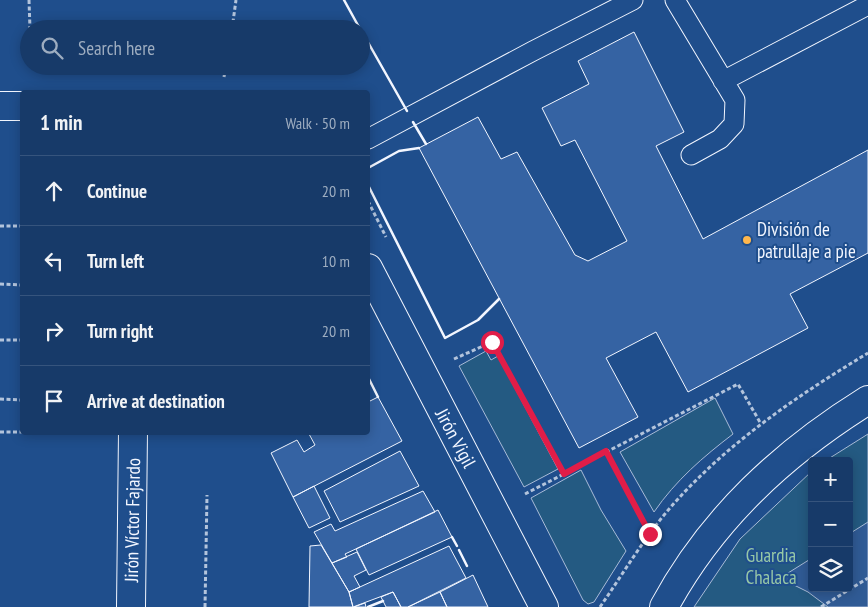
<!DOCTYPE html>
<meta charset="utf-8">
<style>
:root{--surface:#173a69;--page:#20416f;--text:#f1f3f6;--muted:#9eadc0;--line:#36547d}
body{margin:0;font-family:"PT Sans Narrow",sans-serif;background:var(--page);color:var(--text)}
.controls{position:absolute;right:15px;bottom:15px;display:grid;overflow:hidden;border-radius:5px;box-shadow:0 2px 12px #0003}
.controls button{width:45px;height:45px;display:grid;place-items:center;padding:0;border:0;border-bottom:1px solid var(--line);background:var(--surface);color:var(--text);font:25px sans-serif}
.stop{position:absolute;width:15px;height:15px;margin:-11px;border:4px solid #e11d48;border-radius:50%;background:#fff}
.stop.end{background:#e11d48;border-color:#fff;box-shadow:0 1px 5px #0008}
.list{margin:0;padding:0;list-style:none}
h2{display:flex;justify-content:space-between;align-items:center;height:65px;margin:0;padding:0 20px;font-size:21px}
h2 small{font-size:16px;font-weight:400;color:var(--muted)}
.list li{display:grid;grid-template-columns:32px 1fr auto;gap:15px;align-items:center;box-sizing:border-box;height:70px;padding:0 20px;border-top:1px solid var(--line)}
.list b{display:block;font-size:19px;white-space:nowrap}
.list em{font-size:16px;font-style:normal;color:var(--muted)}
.icon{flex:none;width:28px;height:28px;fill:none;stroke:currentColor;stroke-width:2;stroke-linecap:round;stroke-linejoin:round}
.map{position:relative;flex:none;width:868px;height:607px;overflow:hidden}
.search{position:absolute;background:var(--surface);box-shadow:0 2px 12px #0003;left:20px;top:20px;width:350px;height:55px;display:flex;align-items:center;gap:12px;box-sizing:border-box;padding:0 18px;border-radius:28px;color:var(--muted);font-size:19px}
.panel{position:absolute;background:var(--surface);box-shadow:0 2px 12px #0003;left:20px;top:90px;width:350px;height:345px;border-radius:5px}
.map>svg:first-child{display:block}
</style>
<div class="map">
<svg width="868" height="607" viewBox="0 0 868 607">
<rect width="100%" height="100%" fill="#1f4e8c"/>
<path fill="#245a82" stroke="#a8bbd7" d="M486,351l5,9 7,-4 60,113 -34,18 -65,-121z
M715,398l18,36c-30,23 -57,46 -79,78l-34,-60z
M868,434v173h-174l46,-68 72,-68v117h37v-127h-24z
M581,470l20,40 25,41 -32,51 -6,2 -5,-4 -52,-102z"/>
<path fill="#305b95" stroke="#a8bbd7" d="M868,522v85h-40l-20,-15 -28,-14 32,-20v30h37v-54z"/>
<path fill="#3563a3" stroke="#f2f6ff" d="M634,32l50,100 -28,14 47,93 165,-89v103l-78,41 18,34 -120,64 -32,-60 -50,26 32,59 -59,31 -160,-300 59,-31 23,42 16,-7 58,103 13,6 39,-20 -52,-101 -14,6 -19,-38 47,-24 -11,-23z
M378,397l24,44 -109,56 -22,-44 26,-13 7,12 11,-7 -6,-11 3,-2h56v-30z
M400,451l19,35 -79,36 -16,-31z
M314,486l16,32 -21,10 -16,-31z
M423,491l12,21 -90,42 2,3 -15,6 -18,-31 17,-8 4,7z
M438,510l14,27 -83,38 -13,-26z
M321,545l28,47 4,15h-44l1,-61z
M449,546l17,32 -58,29h-7l-8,-15 -40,15 -4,-15z
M357,552l9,18 -12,6 6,11 -11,5 -17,-29z
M473,575l15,32h-41l-7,-15z
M393,592l8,15h-15l-5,-10z
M440,592l7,15h-39z
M365,603l1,4h-12z"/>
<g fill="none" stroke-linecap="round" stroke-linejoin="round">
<g stroke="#f2f6ff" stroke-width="21">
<path id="lane" d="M675,0l60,100 -1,24 -14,15 -29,16
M723,81l145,-76
M368,139l165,-88 100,-51"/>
</g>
<g stroke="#f2f6ff" stroke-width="30">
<path id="street" d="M131,607l2,-175"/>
</g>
<g stroke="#f2f6ff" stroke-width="30">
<path id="secondary" d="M0,106h22
M368,268l176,339
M664,607c48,-89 119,-154 204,-207"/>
</g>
<path stroke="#b3c4dc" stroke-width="3" stroke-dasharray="4 2.5" stroke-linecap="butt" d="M29,0l1,29
M232,29l4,-29
M31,66v1
M224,77l2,-11
M368,201l18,36
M0,226h22
M0,284l22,1
M0,340h22
M454,359l38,-17 72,132
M0,399l22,1
M0,432h22
M52,432l47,1
M606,451l44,83
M525,494l213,-110 23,40
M205,607l2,-112
M600,607c25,-36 48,-76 78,-108 54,-59 122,-105 190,-146
M821,607l47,-29"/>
<use href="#lane" stroke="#1f4e8c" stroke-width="19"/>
<use href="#street" stroke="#1f4e8c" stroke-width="28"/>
<use href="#secondary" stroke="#1f4e8c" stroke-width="28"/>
<path stroke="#f2f6ff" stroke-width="2.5" d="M344,0l16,29
M361,30l46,81
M413,122l13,22
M368,168l31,-17 20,-3
M368,185l77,153 33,-18 21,-21
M368,377l10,20
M452,537l5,9
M459,550l8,16
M368,607l15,-6"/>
</g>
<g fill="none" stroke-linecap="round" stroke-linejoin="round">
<path stroke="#e11d48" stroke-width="6" d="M492,342l72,132 42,-23 44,83"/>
</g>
<circle fill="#ffb74d" stroke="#1f4e8c" stroke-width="2" cx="747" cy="240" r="5"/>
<g text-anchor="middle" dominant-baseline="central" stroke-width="4" stroke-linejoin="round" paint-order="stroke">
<g font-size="19" fill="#f2f6ff" stroke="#1f4e8c" text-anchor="start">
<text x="757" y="229">División de<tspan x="757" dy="22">patrullaje a pie</tspan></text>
</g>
<g font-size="19" fill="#f2f6ff" stroke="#1f4e8c">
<text transform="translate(456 438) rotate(62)">Jirón Vigil</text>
<text transform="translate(132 520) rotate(-89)">Jirón Víctor Fajardo</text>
</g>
<g font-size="19" fill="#97c8a6" stroke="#1f4e8c">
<text x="771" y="555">Guardia<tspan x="771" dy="22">Chalaca</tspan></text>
</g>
</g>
</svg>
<div class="controls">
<button>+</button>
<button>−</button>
<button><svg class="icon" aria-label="layers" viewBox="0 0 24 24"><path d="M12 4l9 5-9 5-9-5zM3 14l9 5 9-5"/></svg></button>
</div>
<div class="stop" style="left:492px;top:342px"></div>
<div class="stop end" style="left:650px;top:534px"></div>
<div class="search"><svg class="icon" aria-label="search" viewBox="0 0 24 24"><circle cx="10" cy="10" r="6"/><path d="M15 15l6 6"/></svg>Search here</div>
<section class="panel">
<h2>1 min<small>Walk · 50 m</small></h2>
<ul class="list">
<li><svg class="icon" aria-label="ahead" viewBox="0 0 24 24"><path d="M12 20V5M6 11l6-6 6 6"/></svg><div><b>Continue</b></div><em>20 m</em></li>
<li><svg class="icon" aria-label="left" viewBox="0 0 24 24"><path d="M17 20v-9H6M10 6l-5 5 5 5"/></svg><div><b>Turn left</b></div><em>10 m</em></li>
<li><svg class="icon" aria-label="right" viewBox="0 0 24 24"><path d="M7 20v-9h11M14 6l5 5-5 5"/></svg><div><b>Turn right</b></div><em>20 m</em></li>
<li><svg class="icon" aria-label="arrive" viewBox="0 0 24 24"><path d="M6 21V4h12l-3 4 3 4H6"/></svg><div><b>Arrive at destination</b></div></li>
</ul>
</section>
</div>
